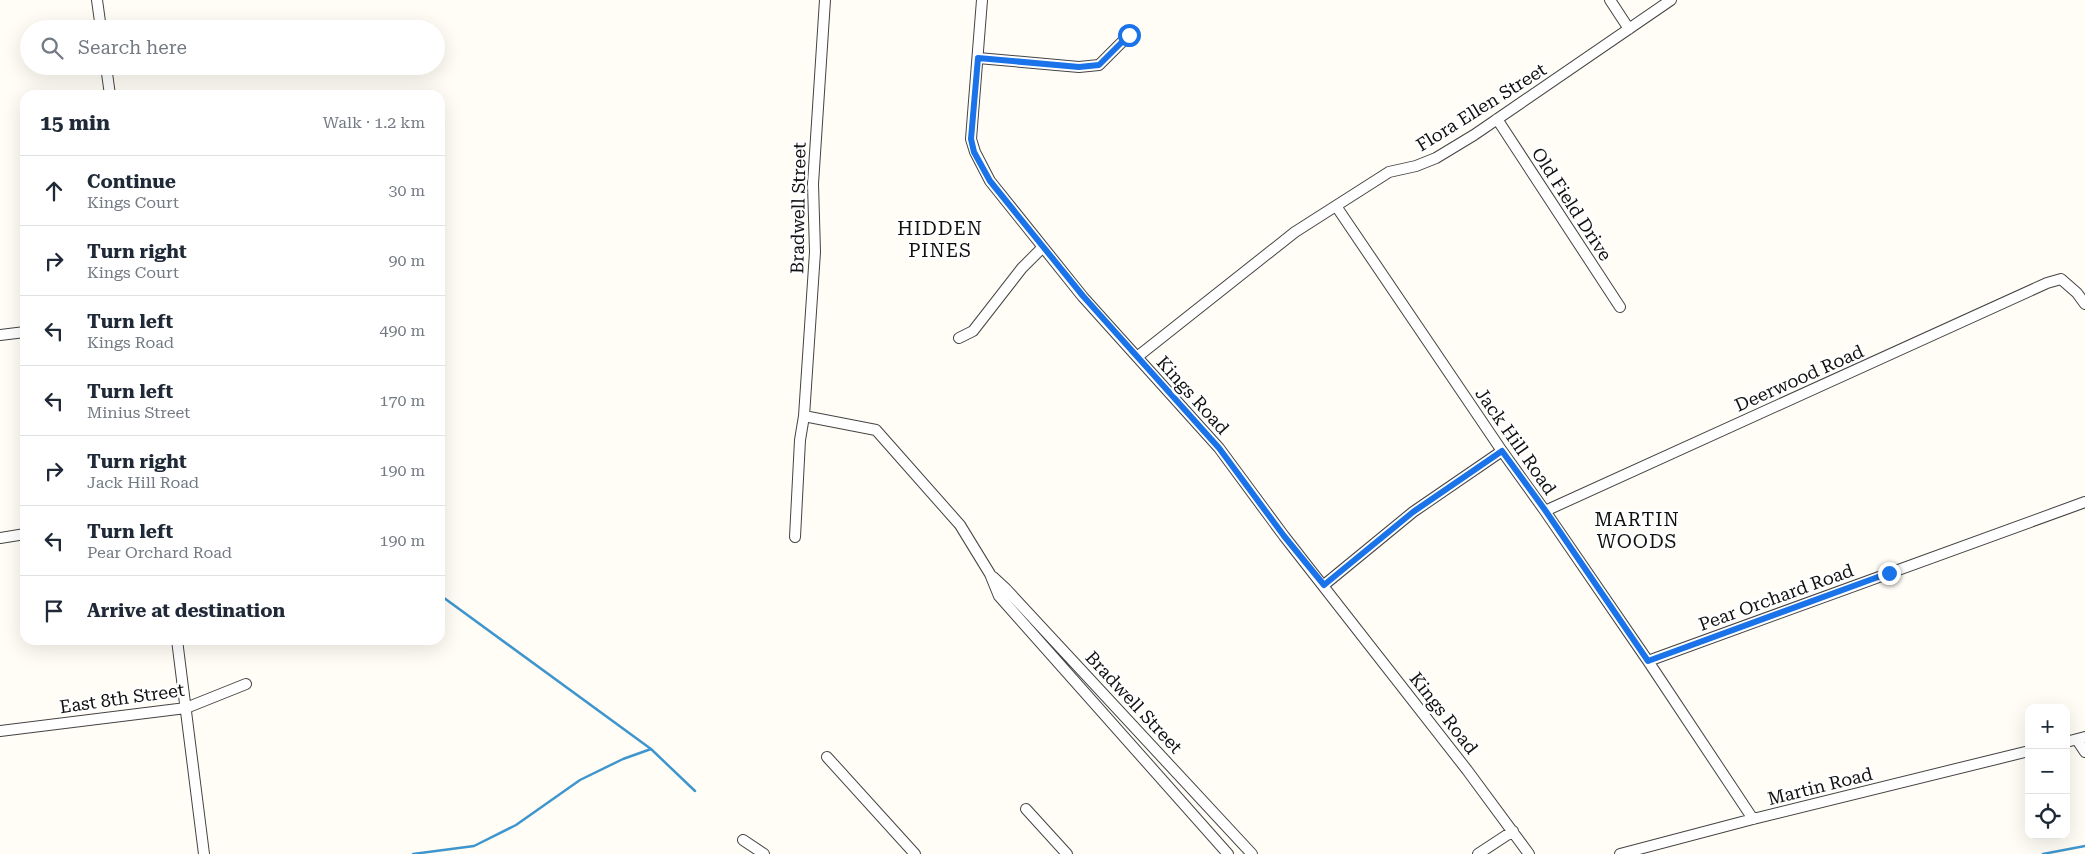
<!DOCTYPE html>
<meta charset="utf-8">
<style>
:root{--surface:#fff;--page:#f2f2f3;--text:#1f2937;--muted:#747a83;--line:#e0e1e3}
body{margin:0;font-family:"Roboto Serif",serif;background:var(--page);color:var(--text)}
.controls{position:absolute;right:15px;bottom:15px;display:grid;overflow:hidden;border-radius:10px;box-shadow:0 5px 20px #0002}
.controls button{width:45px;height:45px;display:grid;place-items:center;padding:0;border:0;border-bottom:1px solid var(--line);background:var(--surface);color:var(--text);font:25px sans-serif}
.stop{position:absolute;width:15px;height:15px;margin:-11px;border:4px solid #1a73e8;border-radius:50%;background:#fff}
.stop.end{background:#1a73e8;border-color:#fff;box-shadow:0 1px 5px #0008}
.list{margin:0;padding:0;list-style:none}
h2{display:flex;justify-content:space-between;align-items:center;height:65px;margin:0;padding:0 20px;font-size:21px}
h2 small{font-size:16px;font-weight:400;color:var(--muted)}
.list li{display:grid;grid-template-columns:32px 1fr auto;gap:15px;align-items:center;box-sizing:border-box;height:70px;padding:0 20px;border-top:1px solid var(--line)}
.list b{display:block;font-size:19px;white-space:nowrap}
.list p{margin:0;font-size:16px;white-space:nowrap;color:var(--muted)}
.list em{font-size:16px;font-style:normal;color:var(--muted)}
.icon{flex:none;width:28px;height:28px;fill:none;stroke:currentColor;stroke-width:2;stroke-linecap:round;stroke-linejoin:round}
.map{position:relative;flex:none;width:2085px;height:854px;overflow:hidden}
.search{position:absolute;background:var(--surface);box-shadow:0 5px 20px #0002;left:20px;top:20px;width:425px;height:55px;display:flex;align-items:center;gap:12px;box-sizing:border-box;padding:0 18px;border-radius:28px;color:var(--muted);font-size:19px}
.panel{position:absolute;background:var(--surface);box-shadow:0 5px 20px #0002;left:20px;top:90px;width:425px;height:555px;border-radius:15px}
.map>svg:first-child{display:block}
</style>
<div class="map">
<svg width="2085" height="854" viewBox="0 0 2085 854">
<rect width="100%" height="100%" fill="#fffdf5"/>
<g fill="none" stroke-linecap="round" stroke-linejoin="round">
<path stroke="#3f96cf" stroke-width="2.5" d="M440,595l211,154 44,42
M413,854l61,-8 42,-21 64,-45 43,-21 28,-10
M2043,854l42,-8"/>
<g stroke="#444" stroke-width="12">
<path id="minor" d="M97,0l4,29
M825,0l-12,184 2,68 -11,164 72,14 84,95 30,49 9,22 229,258
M982,0l-11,139 4,13 15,29 93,116 136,151 65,88 183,234 62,84
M1610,0l19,29
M978,58l101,9 20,-2 30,-30
M106,66l4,29
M1497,119l123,188
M1336,206l166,245 43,60 103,150 105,158
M0,335l25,-3
M959,338l14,-7 49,-63 21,-21
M1137,357l158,-125 94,-60 27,-6 20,-8 38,-23 197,-135
M1545,511l502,-228 14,-4 16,14 8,11
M795,537l5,-97 4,-24
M0,538l25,-4
M993,577l13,12 246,265
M1324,585l89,-73 89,-61
M177,640l27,214
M1648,661l437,-159
M0,731l186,-23 60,-24
M2077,740l8,12
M2066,742l19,-5
M827,757l88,97
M1026,809l41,45
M743,840l21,14
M1478,854l35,-23
M1620,854l133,-35 276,-68"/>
</g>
<use href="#minor" stroke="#fff" stroke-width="10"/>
</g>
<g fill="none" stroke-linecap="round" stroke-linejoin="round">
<path stroke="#1a73e8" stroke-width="6" d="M1129,35l-30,30 -20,2 -101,-9 -7,81 3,13 16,29 93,115 136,152 65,88 40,49 89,-73 89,-61 43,59 103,151 241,-88"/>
</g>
<g text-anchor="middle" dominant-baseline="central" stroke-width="5" stroke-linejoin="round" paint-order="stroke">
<g font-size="18" fill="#111" stroke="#fff">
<text transform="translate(1481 107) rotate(-32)">Flora Ellen Street</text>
<text transform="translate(1572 204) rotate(57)">Old Field Drive</text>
<text transform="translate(798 208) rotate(-89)">Bradwell Street</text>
<text transform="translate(1799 378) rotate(-24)">Deerwood Road</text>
<text transform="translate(1193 395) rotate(48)">Kings Road</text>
<text transform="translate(1516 441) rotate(55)">Jack Hill Road</text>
<text transform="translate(1776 597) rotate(-20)">Pear Orchard Road</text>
<text transform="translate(122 698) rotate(-8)">East 8th Street</text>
<text transform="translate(1134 702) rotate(47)">Bradwell Street</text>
<text transform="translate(1444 713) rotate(52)">Kings Road</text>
<text transform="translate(1820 786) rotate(-14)">Martin Road</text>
</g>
<g font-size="19" letter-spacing="1" fill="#111" stroke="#fff">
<text x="940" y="228">HIDDEN<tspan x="940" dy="22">PINES</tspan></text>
<text x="1637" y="519">MARTIN<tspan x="1637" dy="22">WOODS</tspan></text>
</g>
</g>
</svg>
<div class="controls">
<button>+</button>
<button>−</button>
<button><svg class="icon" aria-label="locate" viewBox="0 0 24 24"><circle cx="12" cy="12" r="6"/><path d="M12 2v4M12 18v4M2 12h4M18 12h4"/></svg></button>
</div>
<div class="stop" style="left:1129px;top:35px"></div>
<div class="stop end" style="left:1889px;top:573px"></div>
<div class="search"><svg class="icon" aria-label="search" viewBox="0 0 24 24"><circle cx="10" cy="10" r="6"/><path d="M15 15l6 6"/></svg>Search here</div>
<section class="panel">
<h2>15 min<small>Walk · 1.2 km</small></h2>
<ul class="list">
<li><svg class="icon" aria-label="ahead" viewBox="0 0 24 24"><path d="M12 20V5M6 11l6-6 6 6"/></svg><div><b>Continue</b><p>Kings Court</p></div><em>30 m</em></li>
<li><svg class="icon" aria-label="right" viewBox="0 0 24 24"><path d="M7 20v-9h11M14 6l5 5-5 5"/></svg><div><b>Turn right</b><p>Kings Court</p></div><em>90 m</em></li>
<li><svg class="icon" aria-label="left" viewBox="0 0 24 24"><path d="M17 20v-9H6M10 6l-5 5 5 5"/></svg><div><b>Turn left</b><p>Kings Road</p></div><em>490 m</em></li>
<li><svg class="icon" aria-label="left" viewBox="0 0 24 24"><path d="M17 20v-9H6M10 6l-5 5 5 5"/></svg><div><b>Turn left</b><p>Minius Street</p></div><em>170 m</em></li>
<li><svg class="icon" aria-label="right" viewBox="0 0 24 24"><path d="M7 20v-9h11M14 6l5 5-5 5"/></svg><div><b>Turn right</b><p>Jack Hill Road</p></div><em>190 m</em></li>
<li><svg class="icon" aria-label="left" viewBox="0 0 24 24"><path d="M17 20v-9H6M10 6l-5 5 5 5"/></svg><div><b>Turn left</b><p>Pear Orchard Road</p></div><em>190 m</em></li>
<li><svg class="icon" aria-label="arrive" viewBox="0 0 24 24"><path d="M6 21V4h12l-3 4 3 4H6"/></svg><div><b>Arrive at destination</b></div></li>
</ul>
</section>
</div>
